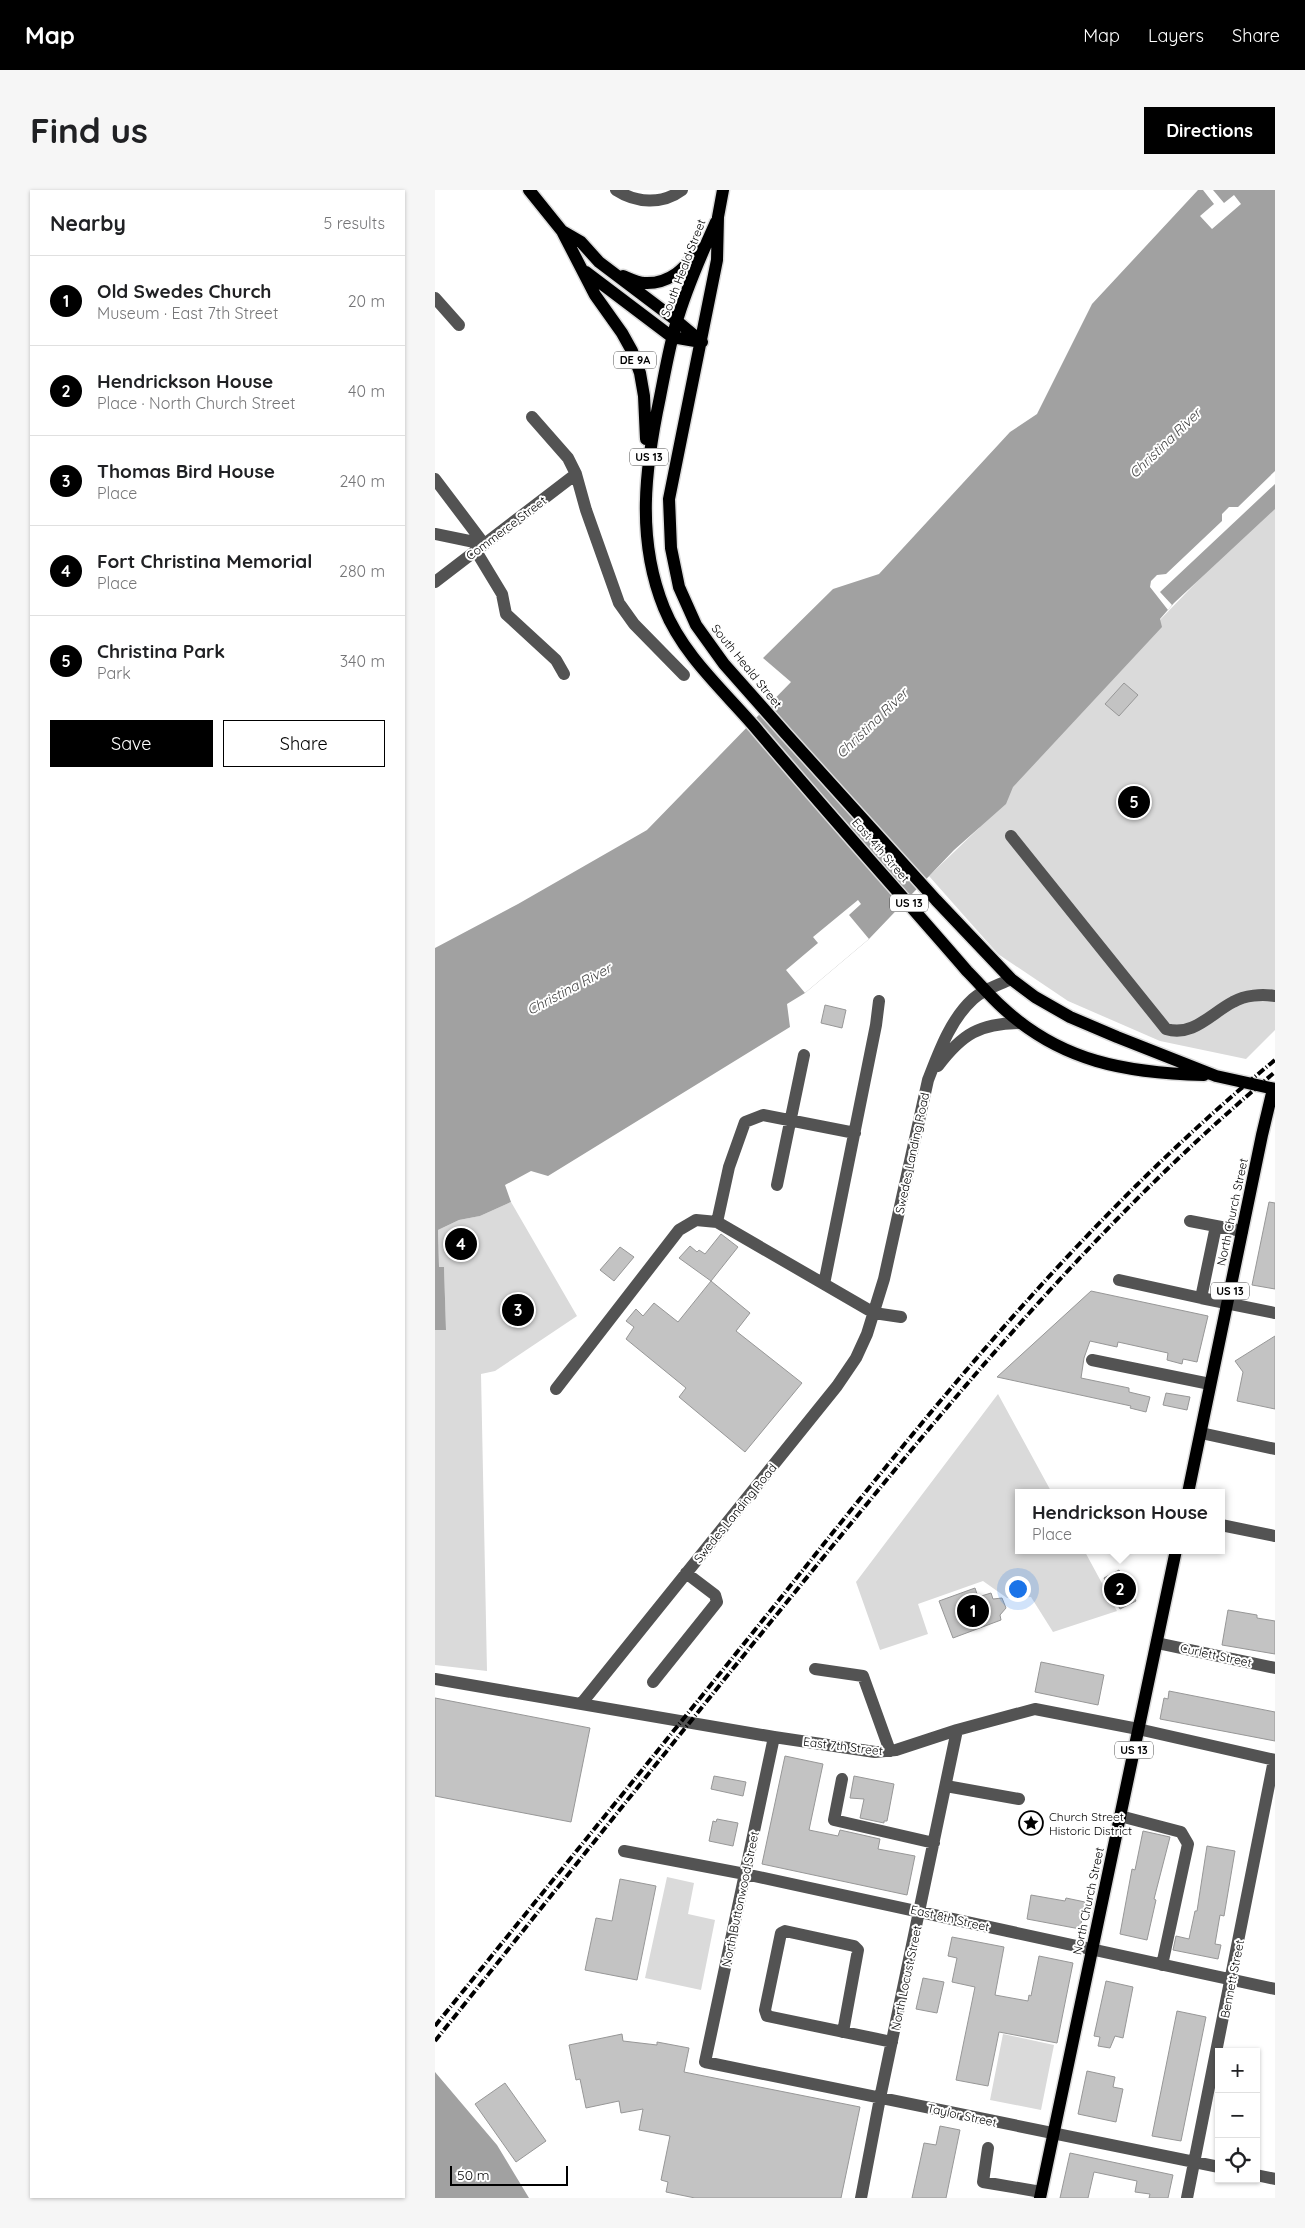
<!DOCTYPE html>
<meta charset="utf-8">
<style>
:root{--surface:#fff;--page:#f6f6f6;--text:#202124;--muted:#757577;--line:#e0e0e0;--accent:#000}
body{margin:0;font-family:Quicksand,sans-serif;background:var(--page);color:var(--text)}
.controls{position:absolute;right:15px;bottom:15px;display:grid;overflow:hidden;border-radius:0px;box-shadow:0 1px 4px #0004}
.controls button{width:45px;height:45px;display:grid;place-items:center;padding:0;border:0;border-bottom:1px solid var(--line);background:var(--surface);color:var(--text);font:25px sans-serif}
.scale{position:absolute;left:15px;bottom:12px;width:118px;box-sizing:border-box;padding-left:5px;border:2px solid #000;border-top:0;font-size:14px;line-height:18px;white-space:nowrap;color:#000;-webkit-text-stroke:4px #fff;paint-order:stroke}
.you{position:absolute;left:582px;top:1398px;width:18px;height:18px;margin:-12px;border:4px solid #fff;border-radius:50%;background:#1a73e8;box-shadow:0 0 0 8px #1a73e833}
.badge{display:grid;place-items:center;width:32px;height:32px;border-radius:50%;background:var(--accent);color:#fff;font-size:16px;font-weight:700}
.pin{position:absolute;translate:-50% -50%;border:2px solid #fff;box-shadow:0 1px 5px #0006}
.popup{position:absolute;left:580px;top:1299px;width:210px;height:65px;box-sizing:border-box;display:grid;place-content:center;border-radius:0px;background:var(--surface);filter:drop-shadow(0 1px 4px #0005);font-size:16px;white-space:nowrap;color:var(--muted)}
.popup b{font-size:19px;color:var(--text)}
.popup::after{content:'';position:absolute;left:50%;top:100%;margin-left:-10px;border:10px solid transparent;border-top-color:var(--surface)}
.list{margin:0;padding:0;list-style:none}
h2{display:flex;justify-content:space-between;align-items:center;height:65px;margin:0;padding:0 20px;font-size:21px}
h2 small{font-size:16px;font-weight:400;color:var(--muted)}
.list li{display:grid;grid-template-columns:32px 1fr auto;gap:15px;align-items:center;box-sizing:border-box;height:90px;padding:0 20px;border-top:1px solid var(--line)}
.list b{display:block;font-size:19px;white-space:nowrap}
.list p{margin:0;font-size:16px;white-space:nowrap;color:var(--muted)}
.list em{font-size:16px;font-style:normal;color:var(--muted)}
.actions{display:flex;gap:10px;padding:15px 20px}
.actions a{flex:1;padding:11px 0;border:1px solid var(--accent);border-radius:0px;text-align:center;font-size:18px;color:var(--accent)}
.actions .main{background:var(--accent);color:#fff}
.icon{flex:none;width:28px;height:28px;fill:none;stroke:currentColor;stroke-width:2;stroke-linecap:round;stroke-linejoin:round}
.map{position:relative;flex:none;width:840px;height:2008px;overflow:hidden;border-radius:0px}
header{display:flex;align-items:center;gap:30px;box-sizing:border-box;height:70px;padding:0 25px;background:var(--accent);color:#fff}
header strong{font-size:24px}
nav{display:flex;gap:28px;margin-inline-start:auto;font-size:18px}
.intro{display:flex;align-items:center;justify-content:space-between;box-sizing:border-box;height:120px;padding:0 30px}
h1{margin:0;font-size:35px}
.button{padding:12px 22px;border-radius:0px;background:var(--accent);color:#fff;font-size:18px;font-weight:700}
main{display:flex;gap:30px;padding:0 30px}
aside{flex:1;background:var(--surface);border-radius:0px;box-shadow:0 1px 4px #0004}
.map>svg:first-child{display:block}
</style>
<header>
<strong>Map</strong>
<nav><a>Map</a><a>Layers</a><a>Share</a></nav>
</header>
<div class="intro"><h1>Find us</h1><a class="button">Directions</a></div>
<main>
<aside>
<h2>Nearby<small>5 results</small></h2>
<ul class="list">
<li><span class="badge">1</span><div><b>Old Swedes Church</b><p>Museum · East 7th Street</p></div><em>20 m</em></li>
<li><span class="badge">2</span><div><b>Hendrickson House</b><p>Place · North Church Street</p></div><em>40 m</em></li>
<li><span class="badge">3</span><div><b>Thomas Bird House</b><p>Place</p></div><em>240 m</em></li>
<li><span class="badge">4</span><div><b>Fort Christina Memorial</b><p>Place</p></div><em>280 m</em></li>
<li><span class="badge">5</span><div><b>Christina Park</b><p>Park</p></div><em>340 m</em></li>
</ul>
<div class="actions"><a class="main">Save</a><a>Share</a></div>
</aside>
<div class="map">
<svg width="840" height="2008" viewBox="0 0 840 2008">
<rect width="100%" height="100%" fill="#fff"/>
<path fill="#dadada" d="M840,311v529l-29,29 -86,-18 -92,-40 -70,-47 -69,-78 50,-48 29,-51z
M76,1012l66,114 -82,55 -14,3 6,297 -52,-6v-335h11l-2,-63h-5l-1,-37 21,-10 21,-4z
M563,1204l54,99h-33v57h65l33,61 -64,21 -22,-35 -24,1 -24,-17 -65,23 10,30 -48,16 -24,-68z
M232,1687l27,6 -6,31 27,6 -14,70 -56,-12z
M568,1844l51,11 -13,65 -51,-10z"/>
<path fill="#a1a1a1" d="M763,0h77v319l-101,94 -14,16 2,8 -149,160 -7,17 -52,46 -85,89 -64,54 -18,11 3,23 -242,149 -17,-5 -26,14 6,17 -31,14 -21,4 -21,10 1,37h5l2,63h-11v-382l83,-44 129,-74 144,-148 -28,-24 70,-69 46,-15 131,-142 27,-18 55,-110z
M0,1882l62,73 32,53h-94z"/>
<path fill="#fff" d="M768,0h10l11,13 10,-8 7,9 -29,25 -12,-13 14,-12z
M840,281v13l-115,108 12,13 -4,5 -18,-23 1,-6 6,-6 9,-1 56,-53v-7l7,-7h9z
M423,710l3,4 -12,11 20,24 -64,54 -19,-23 32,-27 -5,-6z"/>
<path fill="#c3c3c3" stroke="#979797" d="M689,493l14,12 -19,21 -14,-12z
M390,815l21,5 -4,18 -21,-5z
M834,1012l6,1v86l-23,-4z
M286,1044l17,13 -27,34 -32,-23 11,-12 7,6 2,-2 6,4z
M185,1057l14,10 -20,24 -14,-11z
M276,1091l39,32 -14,18 66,52 -57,69 -66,-55 7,-9 -60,-49 8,-12 -8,-6 10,-12 7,7 11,-13 24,19z
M656,1101l117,25 -11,46 -14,-3 -1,5 -15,-4 1,-7 -50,-11 -1,5 -27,-6 -6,17 -3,20 48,10v4l21,5 -4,15 -16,-4 1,-2 -134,-29z
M86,1110l7,13 -13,7 -8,-13z
M840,1146v73l-38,-8 6,-29 -8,-11z
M731,1203l24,4 -3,13 -24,-5z
M684,1380l17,31 -16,8 -16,-31z
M540,1398l3,9 13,-4 2,6 9,-1 4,10 -6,7 1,5 -48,18 -14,-37z
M793,1420l29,5v3l18,3v33l-53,-9z
M606,1472l63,13 -6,30 -63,-13z
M734,1501l106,21v29l-115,-22 4,-21 4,1z
M0,1508l155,30 -19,94 -136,-26z
M350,1566l38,8 -14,66 29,6 2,-6 40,9 -2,10 37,7 -8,39 -145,-31z
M279,1586l32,6 -3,14 -32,-7z
M419,1586l40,8 -7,37h-3v2l-24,-5 4,-19 -14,-1z
M282,1629l21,4 -5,23 -24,-5 4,-20 3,1z
M708,1641l27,6 -16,62 2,1 -9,40 -27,-6 12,-65 3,1z
M772,1656l28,5 -11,65 -4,-1 -5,29 6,1 -3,14 -45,-9 3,-14 13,3 6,-28h2z
M185,1689l36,7 -19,94 -52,-10 11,-52 16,3z
M596,1705l34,6 1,-3 19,4 -5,27 -53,-10z
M517,1747l52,10 -9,48 33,6 1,-6 2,1 8,-40 34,7 -16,80 -58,-11 -11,54 -32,-6 19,-93 -23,-5 5,-24 -9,-2z
M488,1788l21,4 -7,31 -21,-4z
M671,1791l27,6 -10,51 -8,-2 -5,12 -12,-2 2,-9 -6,-1z
M742,1821l29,6 -25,124 -29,-5z
M187,1844l1,7 34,4v-3l32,6 -5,24 176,35 -19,91h-146l-29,-6 2,-10 -7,-2 9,-44 -31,-6 4,-21 -22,4 -2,-12 -33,7 -6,-29 -4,1 -7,-35z
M652,1881l28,6 -2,10 10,2 -7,33 -38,-8z
M70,1893l41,58 -30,21 -41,-58z
M505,1936l20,4 -14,68h-34l12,-55 12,2z
M635,1963l103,22 -5,23h-19l1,-4 -15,-2 2,-11 -43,-9 -6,26h-28z"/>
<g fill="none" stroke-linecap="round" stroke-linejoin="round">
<g stroke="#dbdbdb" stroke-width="15">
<path id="major" d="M94,0l33,41 33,64 27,38 10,18 8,22 4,23 2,43
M288,0l-5,27 -1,43 -48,239 2,49 8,39 17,38 28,39 62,70 150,166 75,79 24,18 35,20 47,20 99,39 59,13
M281,32c-15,33 -30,67 -40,102 -7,24 -11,48 -16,73 -15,71 -24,142 4,211 19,47 58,81 90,118 70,83 142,163 213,245 12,12 23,25 35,36 59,55 125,66 202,68
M127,41l19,11 18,20 78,59 25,21
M151,82l86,65 29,5
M188,86c7,3 15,7 22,7 25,1 41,-15 53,-34
M753,1303l74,-358 11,-46
M605,2008l136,-648"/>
</g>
<path stroke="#535353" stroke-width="12" d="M181,0c20,13 46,15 66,0
M0,108l24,27
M97,227l36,41 8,16 10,36 33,93 15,21 50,51
M0,289l49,65
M0,344l49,10
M41,361l26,43 4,20 50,46 8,14
M0,392l141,-108
M576,646l155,193c27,8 44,-15 67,-27 12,-7 29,-8 42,-6
M503,876c24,-32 42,-43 83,-43
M342,995l27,-130
M755,1031l52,10
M282,1032l12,-55 16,-45 18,-7 92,18
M781,1036l-15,72 74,15
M684,1090l82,18
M389,1094l52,-259 3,-24
M657,1170l118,24
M121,1199l123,-159 17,-10 21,2 157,91 27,4
M766,1243l74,16
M786,1335l54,11
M722,1453l118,25
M380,1479l48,7 27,75
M0,1489l339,58 101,15 21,-2 61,-20 78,-21 103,20 137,31
M218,1492l64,-80 -2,-7 -29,-22
M146,1514l256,-318 19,-28 11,-24 17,-55 44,-199c11,-28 22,-60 45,-81 11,-10 26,-14 38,-20
M339,1547l-69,325 514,105
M407,1589l-8,41 100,23
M511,1596l73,13
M685,1626l61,16 7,12 -26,121
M189,1661l121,23 530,115
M408,1842l15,-82 -4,-4 -69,-15 -4,2 -16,77 2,6 125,26
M553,1958l-5,34 58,10
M821,1985l19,4
M426,2008l19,-100 77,-368
M752,2008l87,-438"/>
<use href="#major" stroke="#000" stroke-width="12"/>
<path stroke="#000" stroke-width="4" stroke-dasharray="8 2.5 1 2.5" stroke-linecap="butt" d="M0,1836c117,-145 235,-290 352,-436 150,-188 301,-377 488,-530
M0,1851c133,-166 265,-333 400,-498 136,-167 274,-332 440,-471"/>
</g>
<defs>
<g id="sight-ring" transform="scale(1.25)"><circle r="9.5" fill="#fff" stroke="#000" stroke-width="1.5"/><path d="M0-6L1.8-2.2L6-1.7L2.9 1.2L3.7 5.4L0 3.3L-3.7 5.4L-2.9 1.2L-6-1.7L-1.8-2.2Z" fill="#000"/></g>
</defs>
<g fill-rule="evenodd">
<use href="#sight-ring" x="596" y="1633"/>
</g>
<g text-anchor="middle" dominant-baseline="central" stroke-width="4" stroke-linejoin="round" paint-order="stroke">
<g fill="#fff" stroke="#4c4c4c" stroke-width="1">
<rect x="179" y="161.5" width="42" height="17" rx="4"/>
<rect x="195" y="258.5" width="38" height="17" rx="4"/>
<rect x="455" y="704.5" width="38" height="17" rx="4"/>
<rect x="776" y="1092.5" width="38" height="17" rx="4"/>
<rect x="680" y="1551.5" width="38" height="17" rx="4"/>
</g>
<g font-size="11" font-weight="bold" fill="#000">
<text x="200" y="170">DE 9A</text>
<text x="214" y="267">US 13</text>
<text x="474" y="713">US 13</text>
<text x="795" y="1101">US 13</text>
<text x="699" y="1560">US 13</text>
</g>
<g font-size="12" fill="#000" stroke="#fff">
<text transform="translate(248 78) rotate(-69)">South Heald Street</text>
<text transform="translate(71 338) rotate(-37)">Commerce Street</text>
<text transform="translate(312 476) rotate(51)">South Heald Street</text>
<text transform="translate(446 660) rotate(49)">East 4th Street</text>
<text transform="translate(477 963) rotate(-78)">Swedes Landing Road</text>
<text transform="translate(797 1022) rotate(-78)">North Church Street</text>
<text transform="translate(300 1323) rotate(-51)">Swedes Landing Road</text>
<text transform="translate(781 1465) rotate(12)">Curlett Street</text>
<text transform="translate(408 1556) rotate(7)">East 7th Street</text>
<text transform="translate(305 1709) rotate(-78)">North Buttonwood Street</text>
<text transform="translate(653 1711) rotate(-78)">North Church Street</text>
<text transform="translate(515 1728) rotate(13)">East 8th Street</text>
<text transform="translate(471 1788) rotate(-78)">North Locust Street</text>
<text transform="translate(797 1789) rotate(-79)">Bennett Street</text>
<text transform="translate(527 1925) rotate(12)">Taylor Street</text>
</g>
<g font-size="12" fill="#000" stroke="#fff" text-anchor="start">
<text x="614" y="1626">Church Street<tspan x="614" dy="14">Historic District</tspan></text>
</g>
<g font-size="14" font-style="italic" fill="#424242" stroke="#fff">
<text transform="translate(730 253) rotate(-44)">Christina River</text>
<text transform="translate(437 533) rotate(-44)">Christina River</text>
<text transform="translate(134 799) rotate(-28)">Christina River</text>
</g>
</g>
</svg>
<div class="controls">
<button>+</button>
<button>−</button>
<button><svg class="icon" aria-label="locate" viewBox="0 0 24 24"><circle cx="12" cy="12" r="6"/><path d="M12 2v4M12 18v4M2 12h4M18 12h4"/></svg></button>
</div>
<div class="scale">50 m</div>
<div class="you"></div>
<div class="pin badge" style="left:538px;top:1421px">1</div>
<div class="pin badge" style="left:685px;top:1399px">2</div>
<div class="popup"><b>Hendrickson House</b>Place</div>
<div class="pin badge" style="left:83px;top:1120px">3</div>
<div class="pin badge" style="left:26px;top:1054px">4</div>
<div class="pin badge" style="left:699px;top:612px">5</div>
</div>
</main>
